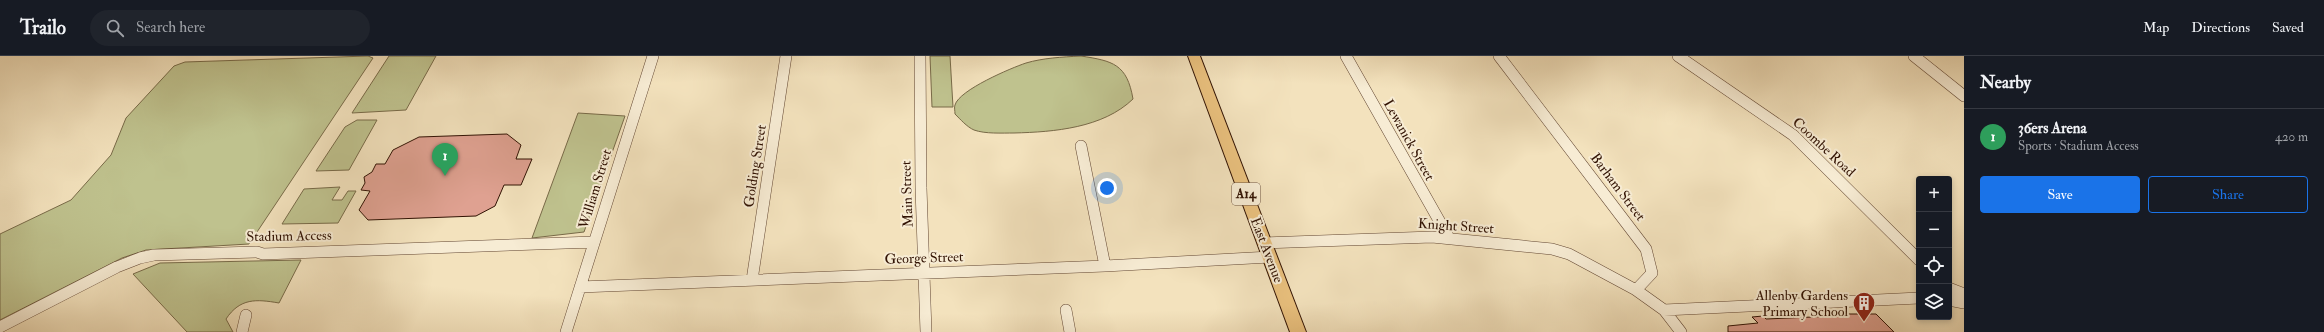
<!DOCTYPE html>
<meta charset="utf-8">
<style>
:root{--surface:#171b24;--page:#20242c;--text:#f1f3f6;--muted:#9ea1a6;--line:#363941;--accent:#1a73e8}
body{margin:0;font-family:"IM FELL Double Pica",serif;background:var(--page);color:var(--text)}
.controls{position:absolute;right:12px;bottom:12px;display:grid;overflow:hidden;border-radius:4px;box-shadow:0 2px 6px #0003}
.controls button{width:36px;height:36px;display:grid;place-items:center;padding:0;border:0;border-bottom:1px solid var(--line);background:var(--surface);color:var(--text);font:20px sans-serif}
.you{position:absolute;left:1107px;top:132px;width:14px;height:14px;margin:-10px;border:3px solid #fff;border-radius:50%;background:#1a73e8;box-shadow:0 0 0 6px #1a73e833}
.badge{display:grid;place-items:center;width:26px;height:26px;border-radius:50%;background:var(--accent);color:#fff;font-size:13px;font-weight:700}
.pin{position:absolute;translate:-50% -33px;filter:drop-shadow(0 1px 2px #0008)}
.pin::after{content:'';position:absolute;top:21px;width:14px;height:12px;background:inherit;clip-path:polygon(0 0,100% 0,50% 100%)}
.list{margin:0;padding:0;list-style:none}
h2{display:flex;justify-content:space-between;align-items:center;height:52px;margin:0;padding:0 16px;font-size:17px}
h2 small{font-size:13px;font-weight:400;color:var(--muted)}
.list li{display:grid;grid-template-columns:26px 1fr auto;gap:12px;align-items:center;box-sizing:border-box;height:56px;padding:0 16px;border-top:1px solid var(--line)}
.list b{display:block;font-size:15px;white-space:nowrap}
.list p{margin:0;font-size:13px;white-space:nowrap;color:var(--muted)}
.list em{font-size:13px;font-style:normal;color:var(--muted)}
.actions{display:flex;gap:8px;padding:12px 16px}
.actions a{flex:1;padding:9px 0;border:1px solid var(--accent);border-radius:4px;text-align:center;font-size:14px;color:var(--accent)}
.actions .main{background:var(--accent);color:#fff}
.icon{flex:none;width:22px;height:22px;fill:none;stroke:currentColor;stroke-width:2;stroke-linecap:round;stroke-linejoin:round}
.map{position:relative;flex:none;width:1964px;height:276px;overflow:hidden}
header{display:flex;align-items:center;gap:24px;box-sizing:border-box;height:56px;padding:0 20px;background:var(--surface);border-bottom:1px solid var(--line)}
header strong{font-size:19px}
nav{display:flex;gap:22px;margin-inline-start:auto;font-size:14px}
.search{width:280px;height:36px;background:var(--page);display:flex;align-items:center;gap:10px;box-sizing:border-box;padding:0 14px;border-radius:22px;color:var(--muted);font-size:15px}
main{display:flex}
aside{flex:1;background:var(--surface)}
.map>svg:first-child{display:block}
</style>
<header>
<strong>Trailo</strong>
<div class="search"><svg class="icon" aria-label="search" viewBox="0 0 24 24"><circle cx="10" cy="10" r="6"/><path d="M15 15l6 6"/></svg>Search here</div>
<nav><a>Map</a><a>Directions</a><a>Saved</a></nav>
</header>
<main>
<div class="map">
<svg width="1964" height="276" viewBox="0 0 1964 276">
<rect width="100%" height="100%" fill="#f3e2bd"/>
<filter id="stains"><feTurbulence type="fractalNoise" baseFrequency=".005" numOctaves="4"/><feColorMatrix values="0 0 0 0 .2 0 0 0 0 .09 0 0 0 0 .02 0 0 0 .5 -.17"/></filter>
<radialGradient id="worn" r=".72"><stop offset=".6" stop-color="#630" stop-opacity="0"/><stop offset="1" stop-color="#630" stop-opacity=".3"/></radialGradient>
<path fill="#bfc28e" stroke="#786a48" d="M368,0l5,2 -124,186 -103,6 -24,8 -122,62v-86l71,-34 40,-45 15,-37 48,-52 11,-4z
M389,0h47l-30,54 -54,3z
M930,0h20l3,51h-21z
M1081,0c32,5 46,8 52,43 -30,29 -79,33 -119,34 -12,0 -29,1 -40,-3 -7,-3 -14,-11 -19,-16 0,-3 -1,-7 0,-9 4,-15 56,-37 71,-42 17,-5 36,-6 55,-7z
M578,57l47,3 -41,116 -52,6z
M357,64h20l-28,50 -33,1 29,-44z
M340,131l-8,13h10l6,-9h8l-18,32 -56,1 22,-35z
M301,204l-22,43c-23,-4 -39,-5 -53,16l7,13h-46l-54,-58 27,-11z"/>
<path fill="#dfa191" stroke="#311203" d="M507,78l14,11 -5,14h16l-11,26h-17l-9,21 -19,10 -108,4 -9,-10 11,-19 -9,-1 4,-7 -1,-6 8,-5 4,-8h9l8,-14 26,-13z
M1835,258h41l18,18h-166v-6l30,-3 -6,-6 11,-1 3,3 70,-3z"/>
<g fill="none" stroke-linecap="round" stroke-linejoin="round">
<g stroke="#624632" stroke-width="12">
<path id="minor" d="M920,0l1,132 5,144
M1346,0l103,182
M1499,0l147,193 6,24 -16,17 28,20 17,22
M1678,0l115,79 126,125
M1914,0l50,40
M1081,90l24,120
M1264,187l168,-6 120,12 17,5 67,36
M752,224l34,-224
M580,231l525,-21 165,-9
M1949,232l15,6
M1949,244l15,3
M1066,254l4,22
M1664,254l255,-12
M0,271l117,-60 23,-9 14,-3 103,-3 6,2 331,-12
M242,276l4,-17
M566,276l87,-276"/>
</g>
<g stroke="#311203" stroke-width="2">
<path id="major" d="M1188,0h12l106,276h-16z"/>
</g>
<use href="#minor" stroke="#f7ecd4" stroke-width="11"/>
<use href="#major" fill="#eac17e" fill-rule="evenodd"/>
</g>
<defs>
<g id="building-pin" transform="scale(1.15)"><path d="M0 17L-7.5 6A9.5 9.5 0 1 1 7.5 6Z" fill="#8f2418" stroke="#f7ecd4"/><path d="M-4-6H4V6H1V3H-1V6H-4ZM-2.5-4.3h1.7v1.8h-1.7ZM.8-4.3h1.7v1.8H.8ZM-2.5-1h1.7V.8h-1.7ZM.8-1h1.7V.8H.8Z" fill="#fff"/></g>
</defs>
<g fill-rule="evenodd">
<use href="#building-pin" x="1864" y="247"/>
</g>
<g text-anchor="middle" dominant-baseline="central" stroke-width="4" stroke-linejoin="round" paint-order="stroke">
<rect fill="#f7ecd4" stroke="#6c5342" stroke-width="1" x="1232" y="127" width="28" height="22" rx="3"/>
<g font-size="13" font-weight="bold" fill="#311203">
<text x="1246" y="138">A14</text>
</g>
<g font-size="14" fill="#311203" stroke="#f7ecd4">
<text transform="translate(1409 84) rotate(61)">Lewanick Street</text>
<text transform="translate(1824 91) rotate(43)">Coombe Road</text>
<text transform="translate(755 110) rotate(-81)">Golding Street</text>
<text transform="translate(1618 131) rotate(53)">Barham Street</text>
<text transform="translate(595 133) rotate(-73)">William Street</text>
<text transform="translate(907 138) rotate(-92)">Main Street</text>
<text transform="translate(1456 170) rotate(4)">Knight Street</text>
<text transform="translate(289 180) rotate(-1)">Stadium Access</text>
<text transform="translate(1267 194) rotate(69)">East Avenue</text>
<text transform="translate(924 202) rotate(-2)">George Street</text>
</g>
<g font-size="14" fill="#311203" stroke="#f7ecd4" text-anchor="end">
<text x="1848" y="239">Allenby Gardens<tspan x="1848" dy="16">Primary School</tspan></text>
</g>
</g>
<rect width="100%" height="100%" filter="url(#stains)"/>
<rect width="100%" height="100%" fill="url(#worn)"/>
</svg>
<div class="controls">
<button>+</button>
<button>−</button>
<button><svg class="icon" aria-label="locate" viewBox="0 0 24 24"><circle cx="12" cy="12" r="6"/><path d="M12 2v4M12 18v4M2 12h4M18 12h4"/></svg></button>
<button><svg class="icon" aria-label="layers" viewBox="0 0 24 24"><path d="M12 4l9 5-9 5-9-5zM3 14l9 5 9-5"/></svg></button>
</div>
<div class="you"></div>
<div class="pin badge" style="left:445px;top:120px;background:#2e9e5b">1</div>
</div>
<aside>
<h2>Nearby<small></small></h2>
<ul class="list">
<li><span class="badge" style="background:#2e9e5b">1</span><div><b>36ers Arena</b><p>Sports · Stadium Access</p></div><em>420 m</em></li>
</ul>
<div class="actions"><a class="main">Save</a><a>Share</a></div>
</aside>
</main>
